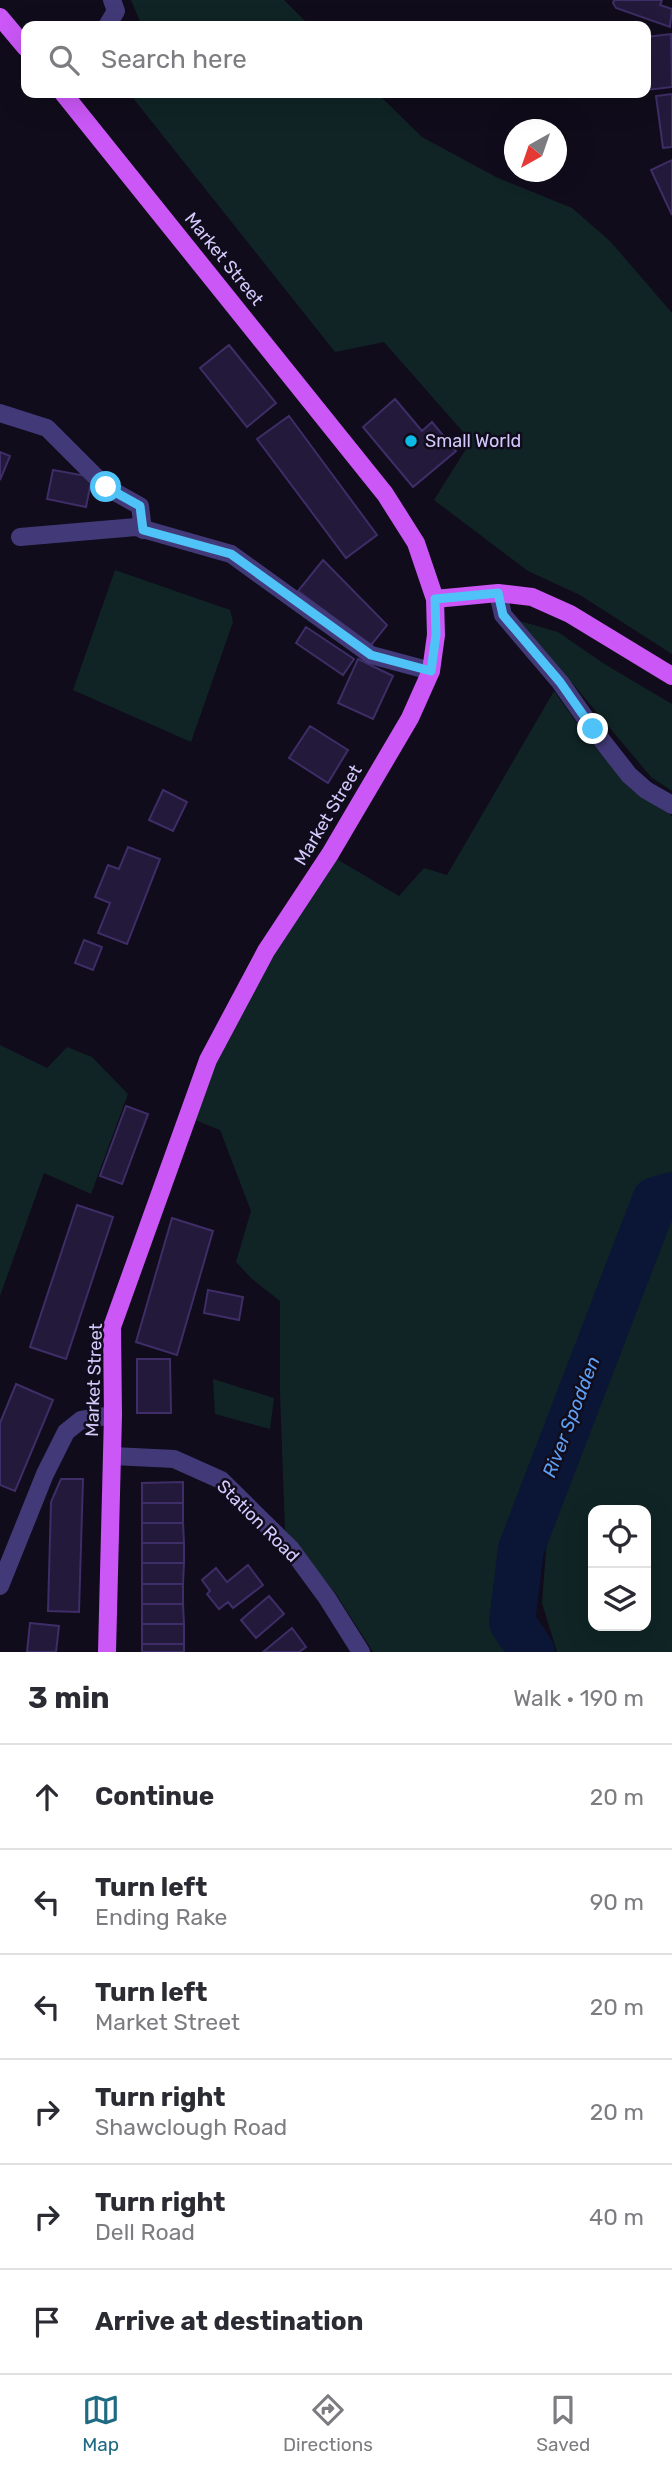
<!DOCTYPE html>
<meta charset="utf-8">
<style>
:root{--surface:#fff;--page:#f2f2f3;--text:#2b2b33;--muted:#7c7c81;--line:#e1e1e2;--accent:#1e6b83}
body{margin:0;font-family:Rubik,sans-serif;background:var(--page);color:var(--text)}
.controls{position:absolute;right:21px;bottom:21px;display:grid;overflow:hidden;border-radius:14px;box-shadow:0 7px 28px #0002}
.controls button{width:63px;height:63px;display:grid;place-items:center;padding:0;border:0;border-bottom:2px solid var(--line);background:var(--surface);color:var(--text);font:35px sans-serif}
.compass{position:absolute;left:504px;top:119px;width:63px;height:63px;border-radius:50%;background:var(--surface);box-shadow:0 7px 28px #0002;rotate:220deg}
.stop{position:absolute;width:21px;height:21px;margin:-16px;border:5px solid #4fc3f7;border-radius:50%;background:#fff}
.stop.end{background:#4fc3f7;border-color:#fff;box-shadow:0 2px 7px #0008}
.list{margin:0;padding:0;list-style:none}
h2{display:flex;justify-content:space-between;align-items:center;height:91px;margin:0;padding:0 28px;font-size:30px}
h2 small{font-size:23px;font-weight:400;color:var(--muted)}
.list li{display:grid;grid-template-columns:46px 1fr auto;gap:21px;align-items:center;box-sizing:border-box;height:105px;padding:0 28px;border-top:2px solid var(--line)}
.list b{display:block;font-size:26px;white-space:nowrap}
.list p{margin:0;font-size:23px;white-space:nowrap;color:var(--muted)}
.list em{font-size:23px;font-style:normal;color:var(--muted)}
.icon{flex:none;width:38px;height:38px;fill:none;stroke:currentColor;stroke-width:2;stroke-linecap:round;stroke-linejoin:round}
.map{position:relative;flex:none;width:672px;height:1652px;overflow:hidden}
.search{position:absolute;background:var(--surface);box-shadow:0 7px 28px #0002;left:21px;right:21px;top:21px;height:77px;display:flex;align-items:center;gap:18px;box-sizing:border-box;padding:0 24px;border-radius:14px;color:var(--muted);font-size:26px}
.sheet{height:721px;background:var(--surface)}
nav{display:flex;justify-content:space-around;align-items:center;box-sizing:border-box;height:98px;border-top:2px solid var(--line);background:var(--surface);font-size:19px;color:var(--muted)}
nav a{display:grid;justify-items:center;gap:4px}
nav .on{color:var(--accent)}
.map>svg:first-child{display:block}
</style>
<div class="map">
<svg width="672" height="1652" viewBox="0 0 672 1652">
<rect width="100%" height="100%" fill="#100c1b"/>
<path fill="#102425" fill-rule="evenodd" d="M131,0h153l26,26h-168z
M129,93h248l45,44 74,40 76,31 38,33 62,72v341l-92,-59 -52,-24 -94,-71 37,-59 -87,-99 -49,10z
M115,570l115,40 3,12 -42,120 -118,-52z
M520,621l38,11 48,33 66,39v87l-21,-14z
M554,691l35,49 43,50 40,26v362l-20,8 -140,356 -7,83 18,27h-150l-37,-58 -51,-64 -5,-137v-92l-29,-23 -15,-16 15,-51 -31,-81 -30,-12 22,-54 61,-109 62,-97 64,38 25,-28 23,7z
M0,1045l47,23 20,-21 25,10 36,37 -37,100 -47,-21 -44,123z
M672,1214v438h-115l-15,-49 7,-90 116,-293zM593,1510h53v116h-53z
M213,1379l61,19 -4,31 -55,-15z"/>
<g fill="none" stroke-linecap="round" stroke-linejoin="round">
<path stroke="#0b1636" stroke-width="46" d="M532,1652l-20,-30 9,-73 134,-349 17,-5"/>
</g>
<path fill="#23193b" stroke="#3e2d66" stroke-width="2" d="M614,0h48l-2,5 12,4 -2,18 -54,-19 -3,-5z
M671,34l1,53 -25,3 -1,-53z
M672,94v53l-9,1 -7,-52z
M672,160v55l-21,-45z
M229,345l47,58 -29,24 -47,-59z
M395,399l27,32 10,-9 24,29 -43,36 -50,-60z
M289,416l88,119 -31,23 -89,-119z
M0,452l10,4 -10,24z
M53,470l39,7 -6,30 -39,-8z
M323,560l64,65 -16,20 -73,-54z
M306,627l48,32 -11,16 -47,-32z
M358,659l35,17 -20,43 -35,-16z
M310,726l38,24 -20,33 -39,-25z
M163,790l24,12 -14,29 -24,-11z
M128,847l32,12 -33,85 -29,-11 12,-30 -15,-6 13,-32 11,4z
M84,940l18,7 -9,23 -18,-7z
M126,1106l22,8 -26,70 -22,-8z
M77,1205l36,12 -47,142 -36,-12z
M172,1218l41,13 -36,124 -41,-13z
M208,1290l35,7 -4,23 -35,-7z
M137,1359h33l1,54h-34z
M16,1384l37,16 -38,91 -15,-6v-62z
M61,1479h22l-4,133 -31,-1 3,-109z
M183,1482v21h-41v-20z
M142,1503h41v20h-41z
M142,1523h41l1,20h-42z
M142,1543h42v20h-42z
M142,1563h42l-1,21h-41z
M248,1565l15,20 -30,23 -5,-6 -9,7 -12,-15 3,-3 -8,-11 14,-12 11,14z
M142,1584h41v20h-41z
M269,1596l15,18 -28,24 -15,-18z
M142,1604h41l1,20h-42z
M30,1623l29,3 -3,26h-29z
M142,1624h42v20h-42z
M292,1628l14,19 -7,5h-36z
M142,1644h42v8h-42z"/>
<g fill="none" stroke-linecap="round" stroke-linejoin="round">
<path stroke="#423a78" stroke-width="18" d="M107,26l9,-15 -4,-11
M0,413l47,15 59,59 34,19 3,24
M20,537l116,-10 95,27 140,101 60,16
M498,593l5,22 57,67 33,47 36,46 17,15 26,15
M113,1456l61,3 47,21 70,69 36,49 34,54
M0,1586l45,-112 21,-42 15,-12 32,-5"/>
<path stroke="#ca57f6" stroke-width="18" d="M0,17l26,31
M63,93l322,401 31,49 19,56 1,36 -5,36 -21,47 -80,136 -64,97 -58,109 -96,267 1,88 -6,237
M435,599l63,-6 34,4 38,17 102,62"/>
</g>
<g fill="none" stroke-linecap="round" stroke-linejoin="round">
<path stroke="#4fc3f7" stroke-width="9" d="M106,487l34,19 3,24 88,24 140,101 60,16 5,-36 -1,-36 63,-6 5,22 57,67 33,47"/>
</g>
<circle fill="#0dbae5" stroke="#100c1b" stroke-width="2.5" cx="411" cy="441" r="7"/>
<g text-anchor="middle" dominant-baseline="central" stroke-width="5" stroke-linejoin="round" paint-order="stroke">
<g font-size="18" fill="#d4c9fc" stroke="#100c1b">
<text transform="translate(224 259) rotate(51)">Market Street</text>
<text transform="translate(328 815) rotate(-59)">Market Street</text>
<text transform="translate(94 1380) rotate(-88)">Market Street</text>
<text transform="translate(258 1521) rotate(45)">Station Road</text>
</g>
<g font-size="18" fill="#d4c9fc" stroke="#100c1b" text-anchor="start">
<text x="425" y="441">Small World</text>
</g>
<g font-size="19" font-style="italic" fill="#5ea0f6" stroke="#100c1b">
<text transform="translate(571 1417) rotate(-69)">River Spodden</text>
</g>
</g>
</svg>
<div class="controls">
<button><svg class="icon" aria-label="locate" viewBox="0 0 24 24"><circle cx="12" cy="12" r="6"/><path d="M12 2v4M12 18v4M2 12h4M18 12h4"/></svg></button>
<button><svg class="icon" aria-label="layers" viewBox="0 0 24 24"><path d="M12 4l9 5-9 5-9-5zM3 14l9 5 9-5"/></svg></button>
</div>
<svg class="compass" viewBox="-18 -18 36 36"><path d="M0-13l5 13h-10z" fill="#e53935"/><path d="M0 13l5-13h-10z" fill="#7c7c81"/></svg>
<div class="stop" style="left:106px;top:487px"></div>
<div class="stop end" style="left:593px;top:729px"></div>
<div class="search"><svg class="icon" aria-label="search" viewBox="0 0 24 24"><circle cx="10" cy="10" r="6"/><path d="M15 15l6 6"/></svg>Search here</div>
</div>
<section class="sheet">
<h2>3 min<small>Walk · 190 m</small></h2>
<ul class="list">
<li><svg class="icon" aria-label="ahead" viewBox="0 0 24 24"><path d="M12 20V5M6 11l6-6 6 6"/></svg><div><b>Continue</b></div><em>20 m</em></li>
<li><svg class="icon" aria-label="left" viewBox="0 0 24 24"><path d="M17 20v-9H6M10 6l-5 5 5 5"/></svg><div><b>Turn left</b><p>Ending Rake</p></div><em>90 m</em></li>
<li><svg class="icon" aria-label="left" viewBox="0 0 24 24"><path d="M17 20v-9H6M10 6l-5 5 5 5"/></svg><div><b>Turn left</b><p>Market Street</p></div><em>20 m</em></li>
<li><svg class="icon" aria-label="right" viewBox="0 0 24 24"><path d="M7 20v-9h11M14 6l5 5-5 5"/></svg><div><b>Turn right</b><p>Shawclough Road</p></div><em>20 m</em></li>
<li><svg class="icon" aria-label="right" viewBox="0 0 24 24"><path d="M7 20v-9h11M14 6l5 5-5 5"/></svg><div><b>Turn right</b><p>Dell Road</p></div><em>40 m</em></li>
<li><svg class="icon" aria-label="arrive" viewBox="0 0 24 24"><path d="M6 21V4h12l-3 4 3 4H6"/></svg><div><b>Arrive at destination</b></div></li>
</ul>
</section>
<nav>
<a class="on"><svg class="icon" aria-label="map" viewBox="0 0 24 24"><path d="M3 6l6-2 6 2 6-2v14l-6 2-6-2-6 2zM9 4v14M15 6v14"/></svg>Map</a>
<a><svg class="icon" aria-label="directions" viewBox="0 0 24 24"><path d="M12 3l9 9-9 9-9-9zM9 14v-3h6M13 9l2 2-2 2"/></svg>Directions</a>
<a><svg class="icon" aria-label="saved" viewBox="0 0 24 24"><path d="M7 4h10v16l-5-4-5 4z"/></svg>Saved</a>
</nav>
